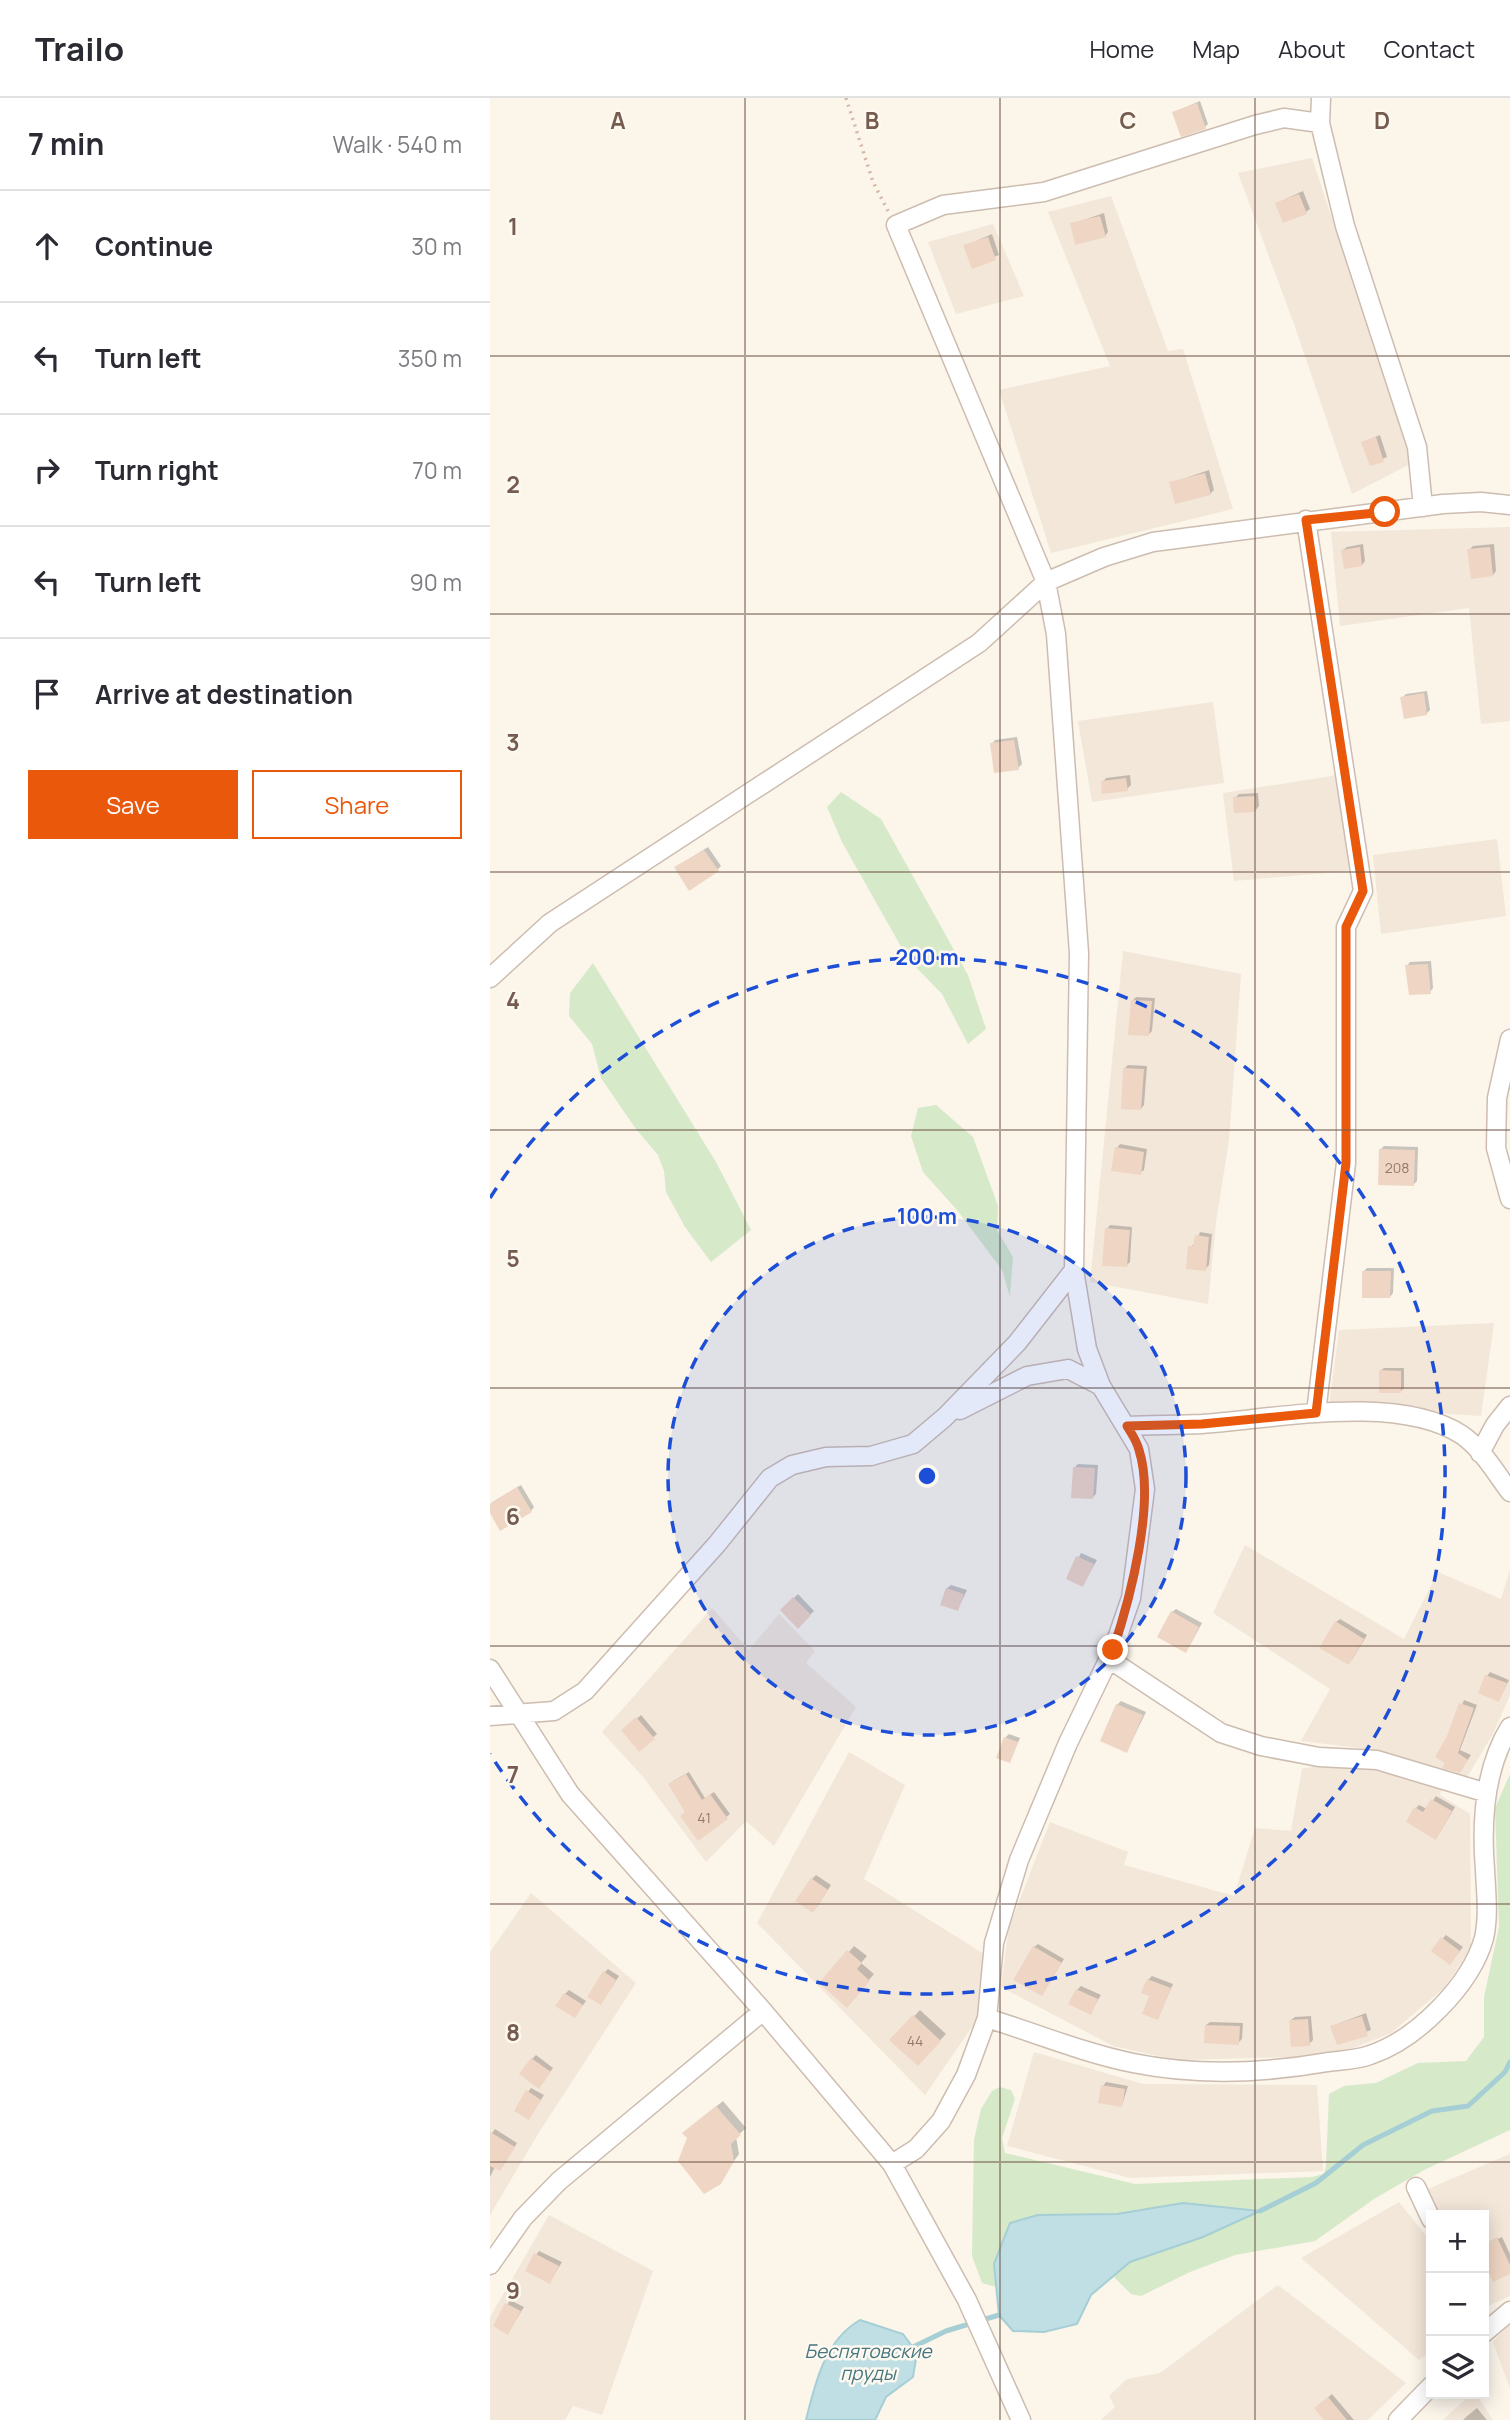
<!DOCTYPE html>
<meta charset="utf-8">
<style>
:root{--surface:#fff;--page:#f2f2f3;--text:#2b2b33;--muted:#7c7c81;--line:#e1e1e2;--accent:#ea580c}
body{margin:0;font-family:Manrope,sans-serif;background:var(--page);color:var(--text)}
.controls{position:absolute;right:21px;bottom:21px;display:grid;overflow:hidden;border-radius:0px;box-shadow:0 4px 18px #0003}
.controls button{width:63px;height:63px;display:grid;place-items:center;padding:0;border:0;border-bottom:2px solid var(--line);background:var(--surface);color:var(--text);font:35px sans-serif}
.stop{position:absolute;width:21px;height:21px;margin:-16px;border:5px solid #ea580c;border-radius:50%;background:#fff}
.stop.end{background:#ea580c;border-color:#fff;box-shadow:0 2px 7px #0008}
.list{margin:0;padding:0;list-style:none}
h2{display:flex;justify-content:space-between;align-items:center;height:91px;margin:0;padding:0 28px;font-size:30px}
h2 small{font-size:23px;font-weight:400;color:var(--muted)}
.list li{display:grid;grid-template-columns:46px 1fr auto;gap:21px;align-items:center;box-sizing:border-box;height:112px;padding:0 28px;border-top:2px solid var(--line)}
.list b{display:block;font-size:26px;white-space:nowrap}
.list em{font-size:23px;font-style:normal;color:var(--muted)}
.actions{display:flex;gap:14px;padding:21px 28px}
.actions a{flex:1;padding:16px 0;border:2px solid var(--accent);border-radius:0px;text-align:center;font-size:24px;color:var(--accent)}
.actions .main{background:var(--accent);color:#fff}
.icon{flex:none;width:38px;height:38px;fill:none;stroke:currentColor;stroke-width:2;stroke-linecap:round;stroke-linejoin:round}
.map{position:relative;flex:none;width:1020px;height:2322px;overflow:hidden}
header{display:flex;align-items:center;gap:42px;box-sizing:border-box;height:98px;padding:0 35px;background:var(--surface);border-bottom:2px solid var(--line)}
header strong{font-size:33px}
nav{display:flex;gap:38px;margin-inline-start:auto;font-size:24px}
main{display:flex}
aside{flex:1;background:var(--surface)}
.map>svg:first-child{display:block}
</style>
<header>
<strong>Trailo</strong>
<nav><a>Home</a><a>Map</a><a>About</a><a>Contact</a></nav>
</header>
<main>
<aside>
<h2>7 min<small>Walk · 540 m</small></h2>
<ul class="list">
<li><svg class="icon" aria-label="ahead" viewBox="0 0 24 24"><path d="M12 20V5M6 11l6-6 6 6"/></svg><div><b>Continue</b></div><em>30 m</em></li>
<li><svg class="icon" aria-label="left" viewBox="0 0 24 24"><path d="M17 20v-9H6M10 6l-5 5 5 5"/></svg><div><b>Turn left</b></div><em>350 m</em></li>
<li><svg class="icon" aria-label="right" viewBox="0 0 24 24"><path d="M7 20v-9h11M14 6l5 5-5 5"/></svg><div><b>Turn right</b></div><em>70 m</em></li>
<li><svg class="icon" aria-label="left" viewBox="0 0 24 24"><path d="M17 20v-9H6M10 6l-5 5 5 5"/></svg><div><b>Turn left</b></div><em>90 m</em></li>
<li><svg class="icon" aria-label="arrive" viewBox="0 0 24 24"><path d="M6 21V4h12l-3 4 3 4H6"/></svg><div><b>Arrive at destination</b></div></li>
</ul>
<div class="actions"><a class="main">Save</a><a>Share</a></div>
</aside>
<div class="map">
<svg width="1020" height="2322" viewBox="0 0 1020 2322">
<rect width="100%" height="100%" fill="#fbf5ea"/>
<path fill="#f3e7d9" d="M822,60l100,305 -60,31 -58,-170 -56,-151z
M621,98l57,155 15,-2 50,160 -182,44 -52,-163 111,-24 -62,-154z
M503,126l31,72 -68,18 -28,-72z
M1020,429v194l-29,3 -12,-116 -129,18 -9,-94z
M723,604l11,81 -132,19 -14,-81z
M848,677l11,96 -115,10 -11,-88z
M1007,741l9,77 -125,18 -8,-79z
M633,853l118,23 -12,166 -13,82 -8,82 -118,-22z
M1004,1225l-13,93 -152,-10 10,-76z
M755,1447l159,94 34,-67 63,27 9,-29v125l-17,39 -29,48 -46,-19 -58,-15 -59,-7 29,-52 -117,-76z
M222,1510l37,42 30,-36 36,37 -9,12 50,44 -82,139 -28,-25 -40,41 -62,-84 -42,-46z
M359,1654l56,33 -41,94 120,75 -5,63 -54,78 -168,-172z
M845,1664l43,6 64,19 -2,8 30,19 1,136 -28,39 -52,44 -58,23 -156,4 -64,-14 -112,-59 8,-60 41,-105 78,30 -4,13 110,31 21,-68 36,3 11,-62z
M41,1795l105,90 -98,151 -48,81v-263z
M544,1954l109,32 174,1 6,86 -193,7 -123,-32z
M1020,2056v142l-26,12v-93h-44l-12,-26z
M909,2104l32,40v109l-12,9 -118,-102z
M59,2117l104,56 -51,144 -29,-9 -8,14h-75v-103z
M788,2187l128,98 -38,37h-267l14,-13 -6,-11 18,-17 33,-6z
M1020,2225v66l-17,-47z
M981,2296h5l17,26h-50z"/>
<path fill="#d6e9c9" d="M351,694l40,27 87,156 18,54 -18,15 -26,-50 -34,-35 -66,-117 -15,-35z
M103,865l123,199 35,68 -40,32 -26,-35 -19,-35 -2,-21 -6,-16 -22,-26 -35,-51 -9,-34 -23,-28 1,-23z
M446,1007l37,32 25,69 -1,24 16,27 -3,40 -8,-27 -45,-60 -34,-38 -12,-36 7,-28z
M1020,1676v356l-86,40 -50,29 -59,42 -80,14 -45,17 -49,24 -10,-2 -18,-18 17,-14 73,-25 56,-25 -76,-9 -66,11 -79,1 -44,49 2,23 -14,-4 -10,-27 2,-116 7,-31 11,-18 8,-4 11,3 4,9 -13,39 3,15 130,31 177,-7 12,-3 2,-8 3,-72 15,-8 32,-3 42,-20 48,-2 18,-24v-40l15,-70 -4,-119z"/>
<path fill="#bfdfe4" stroke="#a6ced5" stroke-width="2" d="M693,2105l77,8 -57,26 -73,25 -39,33 -14,29 -33,8 -31,-1 -14,-16 -5,-51 16,-41 28,-8 79,-1z
M370,2222l43,14 14,19 -4,24 -27,20 -11,23h-69c9,-37 19,-80 54,-100z"/>
<path fill="#0003" d="M710,3l8,23 -3,3 -31,-15z
M813,93l7,18 -4,3 -29,-9z
M614,115l4,19 -3,4 -33,-12z
M502,136l7,21 -26,11 -8,-20z
M890,337l7,22 -16,7 -8,-22z
M719,372l5,20 -4,4 -39,-11z
M873,446l2,17 -3,4 -19,-15 4,-3z
M1004,446l2,27 -3,4 -24,-25 4,-4z
M937,593l3,19 -4,4 -24,-16 4,-4z
M527,639l5,27 -4,4 -26,-24 3,-4z
M640,677l1,10 -4,4 -24,-7 3,-4z
M768,695l1,13 -3,4 -21,-12 4,-4z
M218,749l13,19 -4,4 -41,-3z
M941,863l2,27 -3,4 -23,-26 3,-4z
M646,899l19,1 -3,33 -4,4 -15,-35z
M638,967l19,1 -3,39 -3,4 -16,-41z
M630,1046l27,5 -3,21 -4,3 -23,-25z
M894,1048l34,1 -1,34 -3,3 -34,-34z
M620,1127l22,2 -2,35 -4,4 -19,-37z
M710,1134l12,2 -3,31 -4,4 -15,-22 6,-4z
M877,1170h27l-1,25 -3,4 -26,-26z
M894,1270h20v20l-3,3 -21,-20z
M588,1366l20,1 -2,29 -3,3 -18,-30z
M31,1387l13,22 -3,4 -41,-1 1,-7z
M591,1455l16,7 -14,25 -15,-7z
M461,1487l16,5 -9,19 -11,-21z
M308,1496l16,17 -16,15 -16,-16z
M686,1511l26,14 -13,24 -17,-35z
M850,1521l27,16 -15,25 -16,-38z
M1000,1574l19,8 -10,20 -12,-24z
M974,1602l13,5 -17,45 11,5 -11,16 -12,-34z
M631,1603l25,11 -19,39 -10,-46z
M151,1617l16,19 -17,15 -16,-19z
M519,1636l11,4 -10,23 -5,-23z
M199,1674l16,26 9,-6 16,22 -31,24 -26,-57z
M946,1698l19,11 -16,27 -23,-26 3,-3 8,4z
M326,1777l15,10 -14,22 -5,-28z
M956,1837l17,12 -10,13 -10,-22z
M548,1846l26,15 -22,35 -8,-47z
M364,1848l13,10 -6,7 13,11 -21,25 -4,-47z
M118,1871l11,7 -15,23v-26z
M662,1878l21,8 -15,34 -10,-38z
M591,1888l20,9 -11,18 -13,-23z
M79,1892l17,11 -8,11 -13,-18z
M430,1912l26,24 -28,30 -26,-24z
M876,1915l5,17 -33,13 -6,-17z
M821,1918l2,24 -4,4 -18,-24 4,-3z
M720,1924l33,1 -1,16 -4,4 -32,-18z
M46,1957l17,13 -11,15 -10,-24z
M616,1984l22,4 -6,19 -19,-19z
M41,1990l13,7 -15,23 -1,-26z
M233,2003l23,27 -10,9 3,17 -20,28 -30,-44 1,-10z
M5,2031l22,14 -14,23 -8,1 -5,10v-41z
M1012,2139l8,17v18l-16,8 -10,-21v-14z
M49,2153l23,11 -12,20 -14,-27z
M20,2202l14,7 -16,26 -13,-7z
M842,2296l22,26h-28l-6,-16z
M987,2310l10,12h-24l3,-3z"/>
<g fill="none" stroke-linecap="round" stroke-linejoin="round">
<path stroke="#a6ced5" stroke-width="5" d="M770,2113l56,-28 47,-38 69,-34 36,-5 37,-34 5,-10
M423,2249l33,-16 53,-16"/>
</g>
<path fill="#efd5c3" d="M707,5l9,26 -25,8 -9,-25z
M809,96l8,20 -24,9 -8,-20z
M610,118l6,21 -31,8 -5,-22z
M498,139l8,23 -24,9 -9,-24z
M886,339l8,25 -14,4 -9,-24z
M715,375l6,22 -36,9 -6,-22z
M870,449l2,19 -18,3 -3,-19z
M1000,449l3,29 -22,3 -4,-30z
M934,595l3,22 -23,4 -4,-22z
M524,642l5,30 -25,3 -4,-30z
M636,680l2,13 -26,3 -1,-13z
M765,698l1,16 -22,1 -1,-16z
M214,752l15,21 -30,20 -15,-24z
M938,866l3,30 -22,1 -4,-30z
M641,902l21,1 -3,35 -21,-1z
M633,970l21,1 -3,41 -20,-1z
M625,1049l29,5 -3,23 -30,-4z
M889,1051l36,1 -1,36 -36,-1z
M615,1130l25,2 -3,37 -25,-1z
M705,1137l14,2 -3,34 -20,-2 2,-23h5z
M872,1173h29l-1,27h-28z
M889,1272l22,1v22h-22z
M583,1369l22,1 -2,31 -22,-1z
M27,1389l15,25 -32,19 -10,-18v-9z
M586,1458l18,8 -11,23 -17,-8z
M456,1490l18,6 -6,17 -18,-6z
M303,1499l18,18 -13,14 -18,-19z
M681,1513l28,16 -13,26 -29,-16z
M845,1523l29,18 -15,26 -30,-17z
M995,1577l22,8 -8,19 -21,-9z
M969,1605l15,5 -16,45 10,7 -8,13 -18,-5 3,-5 -10,-6 12,-21z
M626,1606l27,11 -16,38 -27,-12z
M146,1619l19,22 -16,13 -18,-22z
M514,1639l14,5 -8,21 -14,-5z
M196,1676l16,26 8,-6 18,25 -30,22 -18,-25 5,-4 -17,-28z
M941,1701l21,12 -16,29 -30,-18 8,-15 9,5z
M321,1780l17,12 -15,23 -18,-12z
M951,1839l19,14 -10,14 -19,-14z
M543,1848l29,17 -20,33 -29,-16z
M357,1852l15,13 -5,6 13,12 -23,27 -28,-25z
M113,1873l13,9 -15,25 -14,-8z
M657,1881l24,9 -13,32 -16,-6 7,-18 -8,-3z
M586,1891l22,10 -7,16 -23,-11z
M74,1895l19,12 -8,13 -20,-12z
M423,1917l28,26 -23,25 -29,-26z
M872,1918l6,20 -31,9 -7,-19z
M818,1921l2,27 -19,1 -2,-27z
M715,1927l35,1 -1,19 -35,-2z
M41,1960l20,14 -12,17 -20,-15z
M611,1987l24,4 -3,18 -24,-4z
M36,1992l15,10 -12,20 -15,-9z
M226,2008l25,29 -10,9 3,17 -13,23 -17,10 -26,-33 9,-23 -5,-5z
M0,2034l25,15 -15,24 -10,-5z
M1007,2139l13,28v9l-17,8 -9,-19v-19z
M44,2155l25,13 -9,18 -25,-13z
M15,2205l16,8 -13,24 -15,-9z
M838,2299l19,23h-23l-10,-12z"/>
<g fill="none" stroke-linecap="round" stroke-linejoin="round">
<g stroke="#cdbdb0" stroke-width="21">
<path id="minor" d="M831,0l-1,25 25,103 72,221 6,60
M816,422l57,371 -17,36v236l-30,250
M0,880l60,-55 429,-280 67,-61 58,-25 49,-15 290,-38 38,-2 29,3
M1020,941l-13,59 -1,50 14,51
M470,1312l67,-34 41,-7 33,17
M637,1328c25,-1 50,-1 75,-2 73,-5 195,-31 260,11 20,14 34,38 48,57
M990,1355l15,-28 15,-19
M619,1561l112,74 40,13 58,11 58,3 110,33
M0,1571l80,125 193,217 129,153 75,136 54,120
M0,1618l64,-5 31,-20 132,-147 53,-66 22,-13 34,-8 45,-1 42,-12 32,-27 72,-74 57,-73
M497,1920c48,15 97,35 146,45 64,13 132,10 195,-1 14,-2 29,-2 42,-7 46,-15 101,-70 114,-117 5,-22 2,-46 1,-68 -4,-49 -1,-101 25,-143
M402,2066l24,-15 25,-28 25,-46 21,-57 7,-75 25,-83 49,-117 45,-93 18,-52 14,-109 -6,-40 -38,-63 -14,-37 -13,-79 5,-317 -23,-319 -10,-52 -150,-357 47,-20 101,-13 211,-67 29,-7 36,5
M926,2089l15,32
M0,2167l33,-47 36,-37 204,-170
M994,2235l26,-22
M908,2322l33,-34"/>
</g>
<path stroke="#d4b8a6" stroke-width="3.5" stroke-dasharray="2 5" stroke-linecap="butt" d="M356,0l27,84 15,29"/>
<use href="#minor" stroke="#fff" stroke-width="18"/>
</g>
<g fill="none" stroke-linecap="round" stroke-linejoin="round">
<path stroke="#ea580c" stroke-width="9" d="M623,1552c17,-51 43,-148 26,-200 -2,-9 -8,-17 -12,-24l75,-2 114,-11 30,-250v-236l17,-36 -57,-371 79,-8"/>
</g>
<path fill="none" stroke="#755c4e" stroke-width="2" stroke-opacity="0.55" d="M255,0v2322M510,0v2322M765,0v2322M0,258h1020M0,516h1020M0,774h1020M0,1032h1020M0,1290h1020M0,1548h1020M0,1806h1020M0,2064h1020"/>
<circle cx="437" cy="1378" r="259" fill="#1d4ed8" fill-opacity=".12"/>
<g fill="none" stroke="#1d4ed8" stroke-width="3.5" stroke-dasharray="12 9">
<circle cx="437" cy="1378" r="259"/>
<path d="M0 1100A518 518 0 1 1 0 1656"/>
</g>
<g text-anchor="middle" dominant-baseline="central" stroke-width="5" stroke-linejoin="round" paint-order="stroke">
<g font-size="14" fill="#947a6b">
<text x="907" y="1069">208</text>
<text x="214" y="1719">41</text>
<text x="425" y="1942">44</text>
</g>
<g font-size="19" font-style="italic" fill="#46767f" stroke="#fef9f0">
<text x="378" y="2253">Беспятовские<tspan x="378" dy="22">пруды</tspan></text>
</g>
</g>
<g font-size="23" text-anchor="middle" font-weight="bold" fill="#755c4e" stroke="#fef9f0" stroke-width="5" stroke-linejoin="round" paint-order="stroke">
<text x="128" y="31">A</text>
<text x="382" y="31">B</text>
<text x="638" y="31">C</text>
<text x="892" y="31">D</text>
<text x="23" y="137">1</text>
<text x="23" y="395">2</text>
<text x="23" y="653">3</text>
<text x="23" y="911">4</text>
<text x="23" y="1169">5</text>
<text x="23" y="1427">6</text>
<text x="23" y="1685">7</text>
<text x="23" y="1943">8</text>
<text x="23" y="2201">9</text>
</g>
<circle cx="437" cy="1378" r="10" fill="#1d4ed8" stroke="#fef9f0" stroke-width="3.5"/>
<g font-size="21" text-anchor="middle" font-weight="bold" fill="#1d4ed8" stroke="#fef9f0" stroke-width="5" stroke-linejoin="round" paint-order="stroke">
<text x="437" y="867">200 m</text>
<text x="437" y="1126">100 m</text>
</g>
</svg>
<div class="controls">
<button>+</button>
<button>−</button>
<button><svg class="icon" aria-label="layers" viewBox="0 0 24 24"><path d="M12 4l9 5-9 5-9-5zM3 14l9 5 9-5"/></svg></button>
</div>
<div class="stop" style="left:895px;top:414px"></div>
<div class="stop end" style="left:623px;top:1552px"></div>
</div>
</main>
